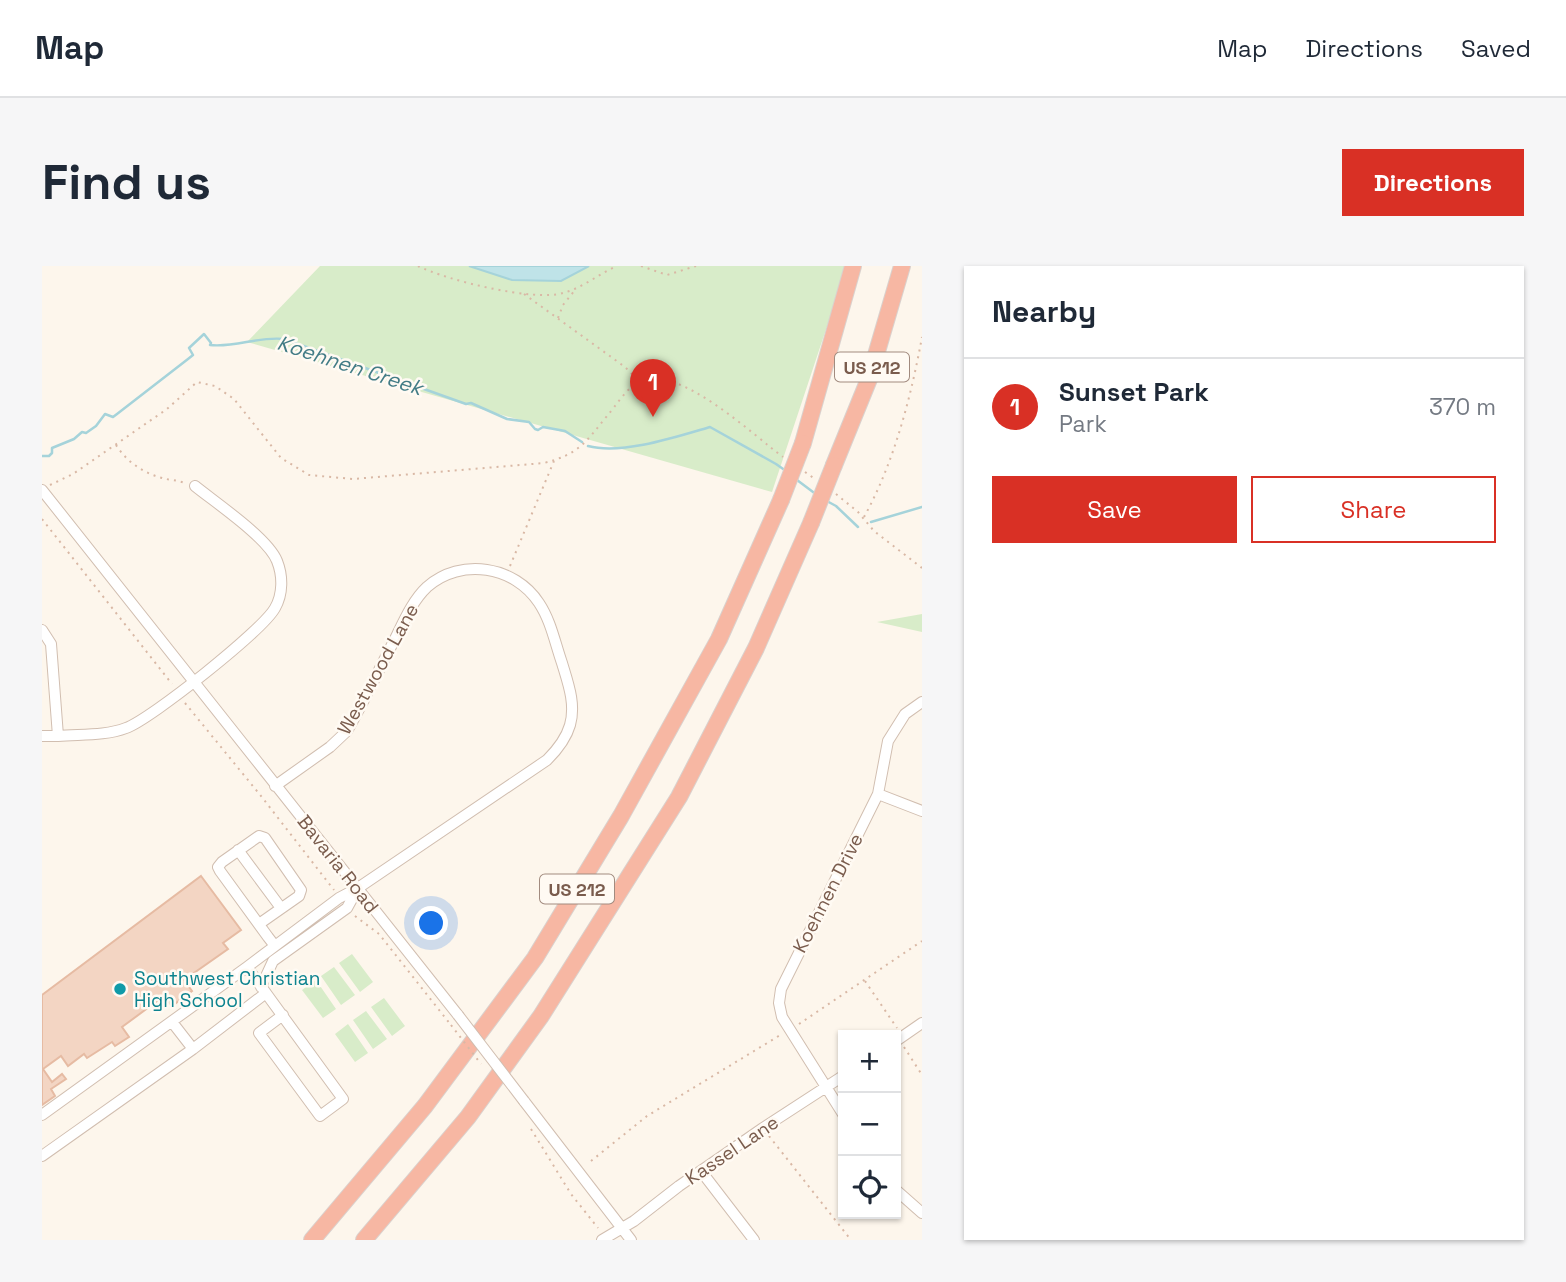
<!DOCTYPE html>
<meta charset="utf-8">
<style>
:root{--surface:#fff;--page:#f6f6f7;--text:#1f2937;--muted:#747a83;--line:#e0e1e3;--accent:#d93025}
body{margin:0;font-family:"Space Grotesk",sans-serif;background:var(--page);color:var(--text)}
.controls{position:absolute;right:21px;bottom:21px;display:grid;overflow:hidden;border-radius:0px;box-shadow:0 2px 5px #0004}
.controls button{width:63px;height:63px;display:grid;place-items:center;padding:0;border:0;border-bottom:2px solid var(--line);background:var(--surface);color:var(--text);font:35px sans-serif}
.you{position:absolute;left:390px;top:658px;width:24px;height:24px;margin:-18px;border:5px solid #fff;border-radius:50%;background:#1a73e8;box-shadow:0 0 0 10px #1a73e833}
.badge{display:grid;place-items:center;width:46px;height:46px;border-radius:50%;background:var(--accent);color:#fff;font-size:23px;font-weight:700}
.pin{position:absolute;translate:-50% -58px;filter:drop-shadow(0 2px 4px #0008)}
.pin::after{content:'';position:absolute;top:37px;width:24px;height:21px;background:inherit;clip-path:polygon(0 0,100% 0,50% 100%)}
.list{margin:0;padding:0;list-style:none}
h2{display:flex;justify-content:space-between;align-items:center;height:91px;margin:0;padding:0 28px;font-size:30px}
h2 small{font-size:23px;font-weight:400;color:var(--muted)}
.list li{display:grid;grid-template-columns:46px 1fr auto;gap:21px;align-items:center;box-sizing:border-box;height:98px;padding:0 28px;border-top:2px solid var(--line)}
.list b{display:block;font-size:26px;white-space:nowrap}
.list p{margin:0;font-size:23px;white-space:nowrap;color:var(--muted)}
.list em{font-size:23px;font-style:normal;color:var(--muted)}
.actions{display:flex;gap:14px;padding:21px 28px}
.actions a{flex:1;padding:16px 0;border:2px solid var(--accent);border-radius:0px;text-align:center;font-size:24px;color:var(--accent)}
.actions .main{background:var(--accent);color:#fff}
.icon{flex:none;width:38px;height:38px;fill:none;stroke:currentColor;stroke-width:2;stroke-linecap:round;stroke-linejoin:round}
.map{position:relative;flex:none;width:880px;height:974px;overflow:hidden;border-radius:0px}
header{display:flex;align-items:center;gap:42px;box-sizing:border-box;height:98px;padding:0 35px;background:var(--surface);border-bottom:2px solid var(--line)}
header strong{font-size:33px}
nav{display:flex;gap:38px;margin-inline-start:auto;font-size:24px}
.intro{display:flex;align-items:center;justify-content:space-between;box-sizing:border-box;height:168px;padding:0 42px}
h1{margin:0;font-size:49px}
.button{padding:18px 32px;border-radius:0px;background:var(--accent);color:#fff;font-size:24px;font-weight:700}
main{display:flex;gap:42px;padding:0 42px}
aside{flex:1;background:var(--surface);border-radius:0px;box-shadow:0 2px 5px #0004}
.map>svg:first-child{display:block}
</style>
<header>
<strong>Map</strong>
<nav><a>Map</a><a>Directions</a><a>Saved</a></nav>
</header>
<div class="intro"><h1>Find us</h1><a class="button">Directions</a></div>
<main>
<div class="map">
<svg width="880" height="974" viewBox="0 0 880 974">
<rect width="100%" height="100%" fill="#fdf6ec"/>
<path fill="#d8ecc9" d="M278,0h527l-75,226 -525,-150z
M880,348v18l-45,-10z
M310,688l21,28 -13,10 -21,-29z
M292,701l21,28 -14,10 -20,-29z
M274,714l20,29 -13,9 -21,-28z
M342,732l21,28 -13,10 -21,-29z
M324,745l21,28 -14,10 -20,-29z
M306,758l20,29 -13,9 -20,-28z"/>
<path fill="#bfe3e8" stroke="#a5d3da" stroke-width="2" d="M427,0h120l-28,15 -49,-1z"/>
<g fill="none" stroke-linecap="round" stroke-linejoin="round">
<path stroke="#a5d3da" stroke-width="2.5" d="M546,180c34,9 88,-9 122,-19l66,37 10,7
M0,190h7l3,-3v-5l22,-9 8,-7 4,1 10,-7 9,-12 8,3 4,-3 71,-55 5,-4 -4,-7 15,-14 7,9 -1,2c25,3 48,-9 74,-6l182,65 5,-1 36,16 22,3 6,7 3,1 5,-3 22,4 17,11
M755,214l20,15
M783,234l11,6 22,21
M829,256l51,-15"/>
</g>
<path fill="#f3d5c3" stroke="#e6bba3" stroke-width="2" d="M159,610l40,54 -18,13 5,6 -44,31 8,11 -20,15 -8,-10 -42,31 7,10 -14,9 -3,-4 -25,16 -3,-4 -16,12 -7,-10 -18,13 9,13 10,-8 4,5 -15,10 4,7 -13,9v-110z"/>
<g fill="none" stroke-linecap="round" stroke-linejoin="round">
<g stroke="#d1beb0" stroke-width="12">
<path id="minor" d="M0,224l416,525
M0,364l9,14 7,92h-16
M16,470c22,-2 47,0 68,-8 25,-9 137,-98 149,-120 8,-14 8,-32 2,-47 -9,-23 -61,-58 -82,-75
M836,528l44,17
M196,584l43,58
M217,658l40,-28 2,-6 -36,-52 -6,-2 -37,26 -4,5 2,4 48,66 7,9
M205,701l96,132 -23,17 -61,-83 24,-18
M219,721l12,-26 74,-53 11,-20
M130,756l21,27
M854,775l26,-18
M482,835l107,139
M801,848l-61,-97 -3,-14 2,-14 97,-195 10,-53 17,-27 17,-12
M0,849l205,-148 92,-69 19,-10 189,-128c10,-10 19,-21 23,-35 6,-21 -2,-42 -8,-62 -7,-20 -11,-42 -23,-60 -24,-37 -78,-46 -112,-16 -15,14 -24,36 -33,54 -16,30 -30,61 -47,90l-17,16 -55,39
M0,890l151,-107 73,-56
M659,905l53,69
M854,924l26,23
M560,974l32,-19 45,-35 84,-58 80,-52"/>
</g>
<g stroke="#dad1cd" stroke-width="18">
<path id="highway" d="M761,177l50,-177
M792,199l35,-86 33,-113
M270,974l113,-134 110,-148 86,-142 98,-177 62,-139
M322,974l104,-123 73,-101 138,-219 77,-149 55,-125"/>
</g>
<path stroke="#d9b8a5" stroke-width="2" stroke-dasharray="2 5" stroke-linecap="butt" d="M376,0c28,14 116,36 145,27 19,-5 36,-19 54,-27
M599,0l26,9 29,-9
M482,28l101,73 14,14
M516,52l5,-13 12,-15
M74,179c10,16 27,28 46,33 7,2 15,2 23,5
M763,206l10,7
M8,219l23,-11 94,-65 30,-27 18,4 19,13 47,59 28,17 44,4 191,-16c35,-9 41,-20 63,-47 9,-10 20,-29 33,-35 39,-17 113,54 143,76
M794,228l22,18 16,19 48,37
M822,251c30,-54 47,-120 58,-180
M0,253l130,165
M468,300l44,-105
M143,437l76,93 73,94
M313,650l24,18 72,91
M823,715l32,47
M757,758l123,-83
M862,781l18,28
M489,863l40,65 27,34
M727,870l82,104
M549,895l56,-45 135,-82"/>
<use href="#minor" stroke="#fff" stroke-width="10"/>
<use href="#highway" stroke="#f7b7a3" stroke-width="16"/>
<g stroke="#d1beb0" stroke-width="12" stroke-linecap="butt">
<path id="minor-bridge" d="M416,749l66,86"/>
</g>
<g stroke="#dad1cd" stroke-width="18" stroke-linecap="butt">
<path id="highway-bridge" d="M739,234l22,-57
M769,257l23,-58"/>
</g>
<path stroke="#d9b8a5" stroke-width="2" stroke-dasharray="2 5" stroke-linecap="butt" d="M409,759l30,39"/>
<use href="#minor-bridge" stroke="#fff" stroke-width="10"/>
<use href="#highway-bridge" stroke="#f7b7a3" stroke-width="16"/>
</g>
<circle fill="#0f9aa8" stroke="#fffaf3" stroke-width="2.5" cx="78" cy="723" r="7"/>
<g text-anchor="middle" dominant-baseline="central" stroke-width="5" stroke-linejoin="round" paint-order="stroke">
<g fill="#fffaf3" stroke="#a28b7f" stroke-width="2">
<rect x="793" y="86.5" width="74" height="29" rx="5"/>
<rect x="498" y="608.5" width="74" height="29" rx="5"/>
</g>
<g font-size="18" font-weight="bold" fill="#7a5c4d">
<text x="830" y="101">US 212</text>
<text x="535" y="623">US 212</text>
</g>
<g font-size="19" fill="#7a5c4d" stroke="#fffaf3">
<text transform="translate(336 403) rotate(-61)">Westwood Lane</text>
<text transform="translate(296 598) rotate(52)">Bavaria Road</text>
<text transform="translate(786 627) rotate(-63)">Koehnen Drive</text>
<text transform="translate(690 884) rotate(-34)">Kassel Lane</text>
</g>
<g font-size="19" fill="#0d838f" stroke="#fffaf3" text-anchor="start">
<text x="92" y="712">Southwest Christian<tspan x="92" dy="22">High School</tspan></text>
</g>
<g font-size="21" font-style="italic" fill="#437c86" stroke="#fffaf3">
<text transform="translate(308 99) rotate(18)">Koehnen Creek</text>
</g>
</g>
</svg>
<div class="controls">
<button>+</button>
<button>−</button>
<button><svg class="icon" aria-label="locate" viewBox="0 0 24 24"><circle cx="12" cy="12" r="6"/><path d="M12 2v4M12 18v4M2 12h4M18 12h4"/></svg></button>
</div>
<div class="you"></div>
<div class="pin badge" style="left:611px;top:151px">1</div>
</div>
<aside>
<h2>Nearby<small></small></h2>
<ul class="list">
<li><span class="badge">1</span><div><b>Sunset Park</b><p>Park</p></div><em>370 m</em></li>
</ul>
<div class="actions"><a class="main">Save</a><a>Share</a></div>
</aside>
</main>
